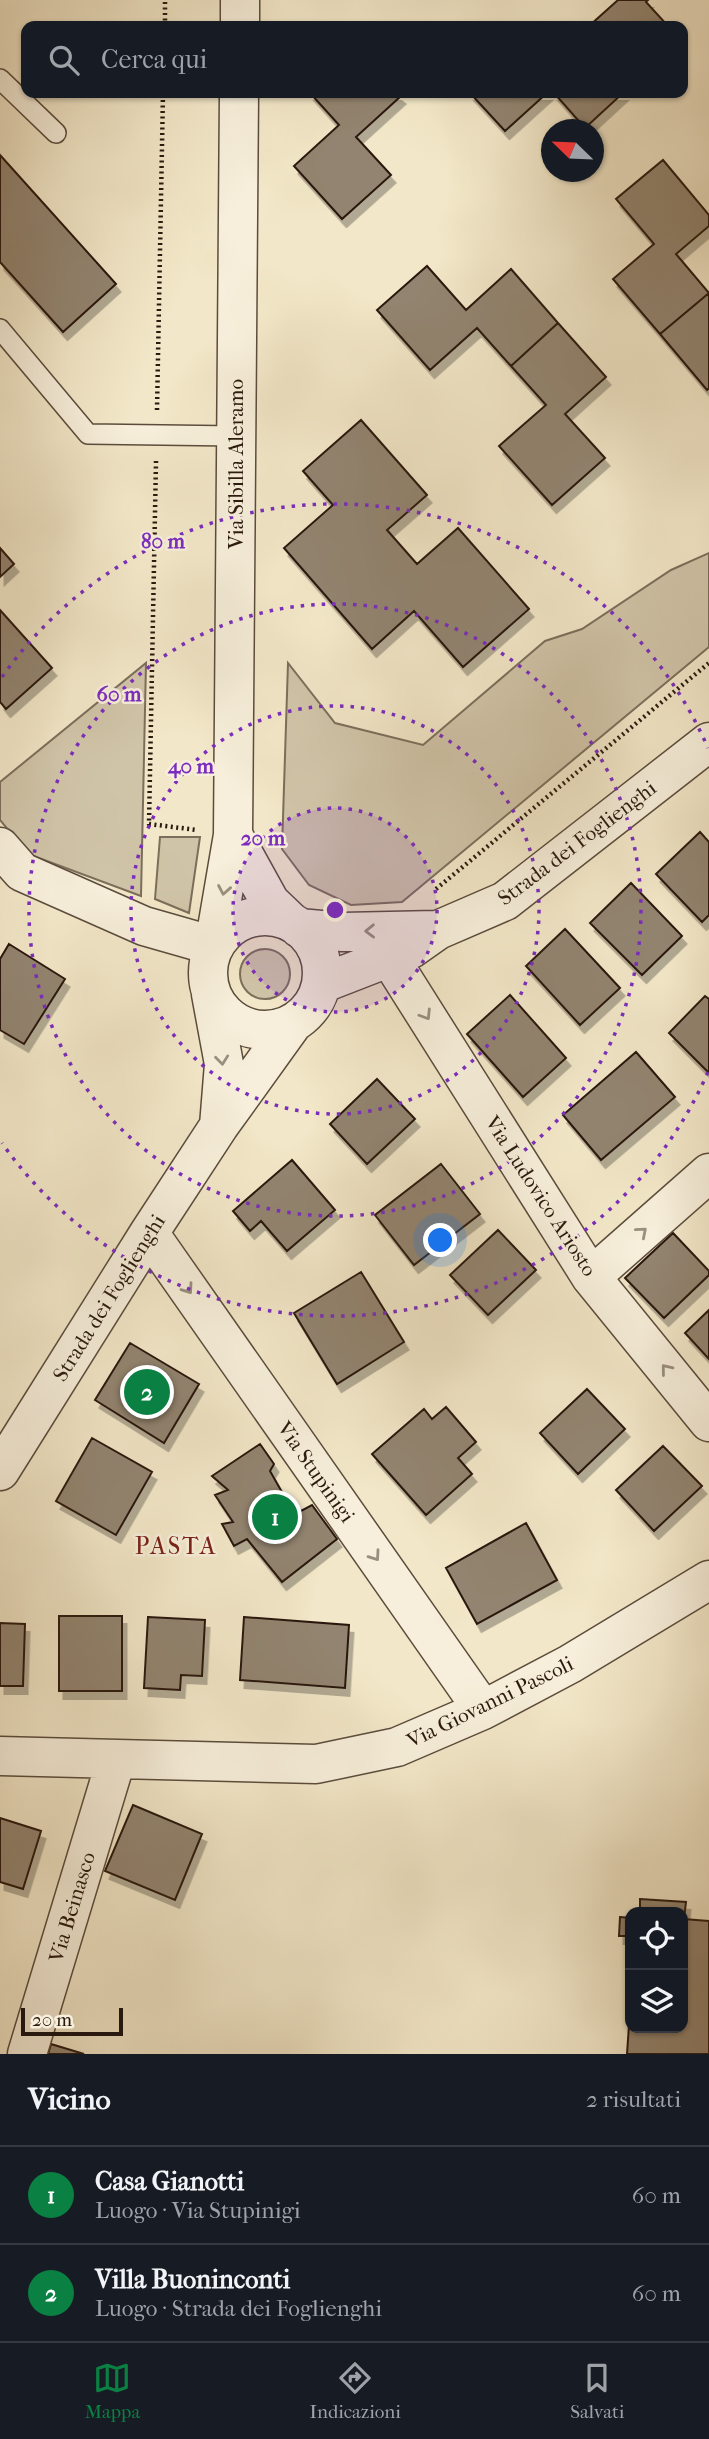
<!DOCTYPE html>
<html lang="it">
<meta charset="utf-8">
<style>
:root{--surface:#171b24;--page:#20242c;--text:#f1f3f6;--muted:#9ea1a6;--line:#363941;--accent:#0b8043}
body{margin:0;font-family:"IM FELL French Canon",serif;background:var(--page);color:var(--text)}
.controls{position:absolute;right:21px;bottom:21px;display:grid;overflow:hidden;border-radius:14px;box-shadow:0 2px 5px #0004}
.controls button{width:63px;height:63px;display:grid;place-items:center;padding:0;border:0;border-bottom:2px solid var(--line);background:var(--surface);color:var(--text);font:35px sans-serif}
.compass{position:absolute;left:541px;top:119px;width:63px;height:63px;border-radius:50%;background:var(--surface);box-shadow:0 2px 5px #0004;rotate:293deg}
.scale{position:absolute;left:21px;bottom:18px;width:102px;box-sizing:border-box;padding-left:7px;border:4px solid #29190e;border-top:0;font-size:19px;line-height:24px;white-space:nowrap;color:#29190e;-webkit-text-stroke:5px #f7efdb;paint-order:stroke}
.you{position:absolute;left:441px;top:1241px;width:24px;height:24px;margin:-18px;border:5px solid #fff;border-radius:50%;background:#1a73e8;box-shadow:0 0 0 10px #1a73e833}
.badge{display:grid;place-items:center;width:46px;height:46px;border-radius:50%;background:var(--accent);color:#fff;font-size:23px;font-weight:700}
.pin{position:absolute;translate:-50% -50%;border:4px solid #fff;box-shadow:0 2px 7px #0006}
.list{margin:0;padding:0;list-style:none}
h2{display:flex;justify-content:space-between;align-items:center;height:91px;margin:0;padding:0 28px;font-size:30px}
h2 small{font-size:23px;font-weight:400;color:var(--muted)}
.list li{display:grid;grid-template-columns:46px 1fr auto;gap:21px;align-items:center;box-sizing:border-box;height:98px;padding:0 28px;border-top:2px solid var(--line)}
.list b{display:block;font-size:26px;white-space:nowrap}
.list p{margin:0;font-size:23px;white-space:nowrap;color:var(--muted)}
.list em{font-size:23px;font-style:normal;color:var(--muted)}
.icon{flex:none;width:38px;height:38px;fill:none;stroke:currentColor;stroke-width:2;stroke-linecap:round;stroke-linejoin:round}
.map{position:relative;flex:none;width:709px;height:2054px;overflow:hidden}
.search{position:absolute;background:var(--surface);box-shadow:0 2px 5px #0004;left:21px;right:21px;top:21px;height:77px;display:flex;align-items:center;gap:18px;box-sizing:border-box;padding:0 24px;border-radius:14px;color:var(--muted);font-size:26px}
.sheet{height:287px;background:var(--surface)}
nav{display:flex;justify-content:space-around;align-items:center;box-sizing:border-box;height:98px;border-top:2px solid var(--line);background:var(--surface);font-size:19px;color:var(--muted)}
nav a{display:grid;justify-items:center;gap:4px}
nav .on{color:var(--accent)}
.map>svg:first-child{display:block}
</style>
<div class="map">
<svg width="709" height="2054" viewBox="0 0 709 2054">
<defs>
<filter id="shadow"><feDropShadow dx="4.5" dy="8" stdDeviation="0" flood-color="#0004"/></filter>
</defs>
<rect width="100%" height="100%" fill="#f2e7c8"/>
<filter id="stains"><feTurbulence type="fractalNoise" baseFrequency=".00286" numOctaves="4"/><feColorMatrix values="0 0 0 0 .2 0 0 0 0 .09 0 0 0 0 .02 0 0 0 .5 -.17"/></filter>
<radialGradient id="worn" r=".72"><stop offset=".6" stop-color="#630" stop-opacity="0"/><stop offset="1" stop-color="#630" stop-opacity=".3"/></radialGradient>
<path fill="#d0c4a8" stroke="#7c6e5b" stroke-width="2" d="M709,553v94l-307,255 -51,3 -42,-20 -27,-36 6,-186 47,60 88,22 122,-104 37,-12 89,-59z
M146,663l-5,233 -113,-42 -28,-34v-38z
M160,837h40l-11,76 -34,-14z
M240 974a25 25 0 1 1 50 0a25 25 0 1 1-50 0Z"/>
<path fill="#92846f" stroke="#29190e" stroke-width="2" filter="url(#shadow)" d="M618,0h30l-2,2 22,24h-79z
M310,93h87l4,3 -45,41 35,38 -49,44 -48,-53 45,-41z
M470,93h77l-42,38z
M554,93h69l-38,35z
M0,155l116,129 -53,48 -63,-70z
M663,160l46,55v11l-33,28 33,39 -49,41 -47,-55 41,-35 -38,-45z
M427,266l39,44 45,-41 47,54 -47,43 -34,-38 -47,42 -53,-60z
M709,293v95l-2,2 -47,-56z
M558,323l48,54 -41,37 40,44 -53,47 -53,-59 47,-41 -35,-39z
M361,420l66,75 -40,35 30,34 41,-36 71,81 -66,58 -49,-56 -42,38 -88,-101 49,-43 -30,-34z
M0,548l14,16 -14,13z
M0,610l52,58 -46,41 -6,-7z
M700,832l9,10v73l-7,7 -46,-48z
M631,883l51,53 -40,39 -52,-52z
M565,929l55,59 -40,37 -54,-59z
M9,944l56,35 -41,65 -24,-14v-71z
M510,995l56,63 -43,39 -56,-63z
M705,996l4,3v74l-40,-40z
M636,1052l39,45 -74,63 -38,-45z
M377,1079l38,40 -48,45 -37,-40z
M292,1160l43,50 -48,41 -26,-30 -11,10 -17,-20z
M441,1164l39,50 -66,51 -39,-50z
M498,1230l38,40 -48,45 -38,-40z
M673,1233l36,38v4l-45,43 -39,-40z
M361,1272l43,70 -67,42 -43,-71z
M709,1310v49l-24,-26z
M130,1343l69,41 -35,59 -69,-43z
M587,1389l38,40 -47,45 -38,-41z
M446,1407l30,35 -18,16 14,16 -46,41 -54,-61 52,-45 8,10z
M92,1438l60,34 -36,63 -60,-34z
M260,1444l14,20 -4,7 13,23 18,17 11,-6 25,34 -55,43 -35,-43 -13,7 -12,-22 11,-2 -18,-27 13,-5 -16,-14z
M663,1446l39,40 -48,45 -38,-41z
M526,1523l31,57 -80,44 -31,-56z
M59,1616h63v75h-63z
M148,1617l57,3 -3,56 -21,-1 -1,15 -36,-2z
M244,1617l105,8 -4,63 -105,-8z
M0,1623l25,1 -2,62h-23z
M133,1805l69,29 -27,66 -70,-29z
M0,1818l41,13 -18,58 -23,-7z
M640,1899l46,3 -2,17 25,2v133h-82l2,-29 1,3h53v-116h-43z
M620,1917l10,1v18h-11z
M51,2044l33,10h-36z"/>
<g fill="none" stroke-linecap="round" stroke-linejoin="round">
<g stroke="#5b4c3c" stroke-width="22">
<path id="service" d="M0,79l56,54
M0,329l88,105 148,2"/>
</g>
<g stroke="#5b4c3c" stroke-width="41">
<path id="minor" d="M240,26v-26
M233,835l37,67 21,20
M0,847l22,25 122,54 70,20 19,-111 6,-742
M208 973a57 57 0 1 1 114 0a57 57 0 1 1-114 0Z
M299,928l44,4 93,-2
M389,957l202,320 118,145
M321,984l90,-35 27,-19 67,-29 204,-159
M211,994l13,70 -5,62
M149,1233l334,477
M591,1277l118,-104
M0,1471l149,-238 70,-107 72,-100
M0,1756l316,8 81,-17 86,-37 87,-46 139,-84
M27,2054l89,-294"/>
</g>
<path stroke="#29190e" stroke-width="4.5" stroke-dasharray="2 3.5" stroke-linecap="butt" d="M165,26v-26
M157,410l6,-317
M156,461l-7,363 48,6
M436,889l273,-226"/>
<use href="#service" stroke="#f7efdb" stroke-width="19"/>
<use href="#minor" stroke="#f7efdb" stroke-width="38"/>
</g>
<defs><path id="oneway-chevron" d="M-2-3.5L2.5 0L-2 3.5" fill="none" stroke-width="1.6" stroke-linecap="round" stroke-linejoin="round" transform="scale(1.75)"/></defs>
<g stroke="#9a8f7f">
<use href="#oneway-chevron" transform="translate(224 890) rotate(100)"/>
<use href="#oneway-chevron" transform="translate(370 931) rotate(179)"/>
<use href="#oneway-chevron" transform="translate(426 1015) rotate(58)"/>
<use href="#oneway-chevron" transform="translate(222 1060) rotate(84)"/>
<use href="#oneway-chevron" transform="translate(642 1232) rotate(-41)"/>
<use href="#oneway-chevron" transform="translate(188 1289) rotate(55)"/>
<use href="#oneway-chevron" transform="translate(666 1369) rotate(-129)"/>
<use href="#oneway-chevron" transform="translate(375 1556) rotate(55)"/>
</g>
<circle cx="335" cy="910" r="102" fill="#7b2cbf" fill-opacity=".12"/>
<g fill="none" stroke="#7b2cbf" stroke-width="3.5" stroke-dasharray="3.5 7">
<circle cx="335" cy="910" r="102"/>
<circle cx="335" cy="910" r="204"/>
<circle cx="335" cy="910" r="306"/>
<path d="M708 1072A407 407 0 0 1 2 1143M2 677A407 407 0 0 1 708 748"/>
</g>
<g text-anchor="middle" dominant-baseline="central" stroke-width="5" stroke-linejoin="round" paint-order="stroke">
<g font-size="21" fill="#29190e" stroke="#f7efdb">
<text transform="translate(236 464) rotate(-90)">Via Sibilla Aleramo</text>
<text transform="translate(577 843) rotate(-37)">Strada dei Foglienghi</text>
<text transform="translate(541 1196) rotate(57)">Via Ludovico Ariosto</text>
<text transform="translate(109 1298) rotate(-58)">Strada dei Foglienghi</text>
<text transform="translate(316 1472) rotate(55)">Via Stupinigi</text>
<text transform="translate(490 1702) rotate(-26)">Via Giovanni Pascoli</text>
<text transform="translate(72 1907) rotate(-73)">Via Beinasco</text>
</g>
<g font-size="24" letter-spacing="2" fill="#7a1f14" stroke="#f7efdb">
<text x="176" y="1546">PASTA</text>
</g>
</g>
<circle cx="335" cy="910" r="10" fill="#7b2cbf" stroke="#f7efdb" stroke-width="3.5"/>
<g font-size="21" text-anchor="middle" font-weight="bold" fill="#7b2cbf" stroke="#f7efdb" stroke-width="5" stroke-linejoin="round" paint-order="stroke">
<text x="163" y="548">80 m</text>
<text x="119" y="701">60 m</text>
<text x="191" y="773">40 m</text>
<text x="263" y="845">20 m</text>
</g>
<rect width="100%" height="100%" filter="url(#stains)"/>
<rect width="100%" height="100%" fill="url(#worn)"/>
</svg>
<div class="controls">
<button><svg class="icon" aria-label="locate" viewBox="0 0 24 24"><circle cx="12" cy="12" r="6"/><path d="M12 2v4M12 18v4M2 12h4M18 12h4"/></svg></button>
<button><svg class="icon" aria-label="layers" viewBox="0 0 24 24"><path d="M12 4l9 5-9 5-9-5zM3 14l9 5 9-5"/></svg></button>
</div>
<svg class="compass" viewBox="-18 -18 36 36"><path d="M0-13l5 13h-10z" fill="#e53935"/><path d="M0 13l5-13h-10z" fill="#9ea1a6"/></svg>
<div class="scale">20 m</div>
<div class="you"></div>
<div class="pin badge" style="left:275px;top:1517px">1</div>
<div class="pin badge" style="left:147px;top:1392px">2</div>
<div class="search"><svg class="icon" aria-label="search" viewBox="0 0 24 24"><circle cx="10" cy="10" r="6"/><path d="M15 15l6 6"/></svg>Cerca qui</div>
</div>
<section class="sheet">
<h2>Vicino<small>2 risultati</small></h2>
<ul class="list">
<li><span class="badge">1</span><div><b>Casa Gianotti</b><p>Luogo · Via Stupinigi</p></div><em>60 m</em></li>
<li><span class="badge">2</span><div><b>Villa Buoninconti</b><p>Luogo · Strada dei Foglienghi</p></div><em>60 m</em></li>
</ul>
</section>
<nav>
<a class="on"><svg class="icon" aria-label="map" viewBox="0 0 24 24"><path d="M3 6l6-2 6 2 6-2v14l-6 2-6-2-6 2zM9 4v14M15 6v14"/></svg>Mappa</a>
<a><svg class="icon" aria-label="directions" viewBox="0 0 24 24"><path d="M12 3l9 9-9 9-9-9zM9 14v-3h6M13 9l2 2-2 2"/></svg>Indicazioni</a>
<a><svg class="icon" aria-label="saved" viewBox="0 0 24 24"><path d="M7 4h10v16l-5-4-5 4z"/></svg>Salvati</a>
</nav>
